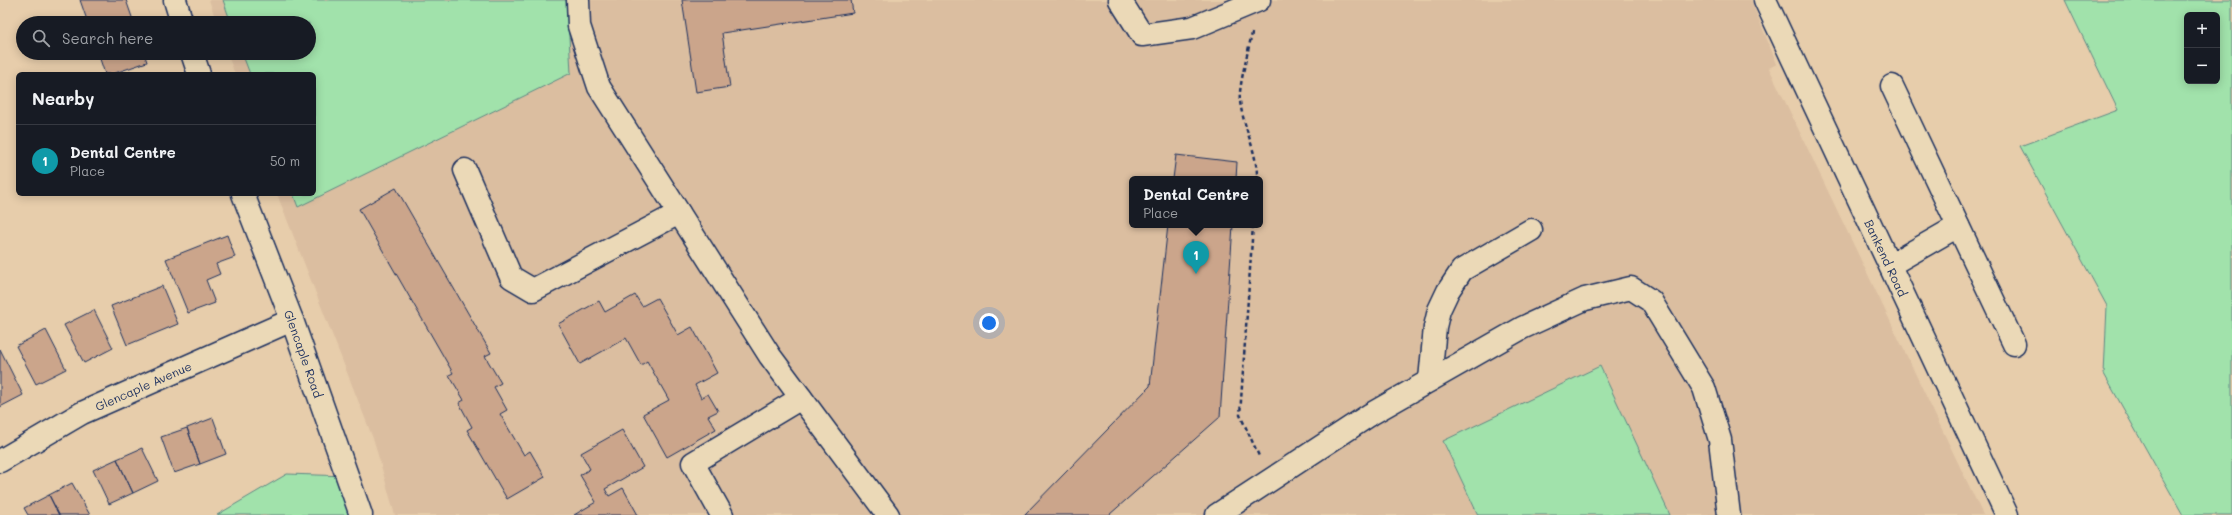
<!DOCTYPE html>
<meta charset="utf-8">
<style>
:root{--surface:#171b24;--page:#242831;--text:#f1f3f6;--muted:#9ea1a6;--line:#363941;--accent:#7c3aed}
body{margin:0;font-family:Mali,sans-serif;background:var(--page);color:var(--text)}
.controls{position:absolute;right:12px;top:12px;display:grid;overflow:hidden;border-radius:6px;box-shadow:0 2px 10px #0003}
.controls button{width:36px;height:36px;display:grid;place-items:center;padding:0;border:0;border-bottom:1px solid var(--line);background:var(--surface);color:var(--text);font:20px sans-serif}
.you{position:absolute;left:989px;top:323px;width:14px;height:14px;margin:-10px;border:3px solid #fff;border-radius:50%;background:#1a73e8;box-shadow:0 0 0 6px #1a73e833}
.badge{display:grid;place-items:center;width:26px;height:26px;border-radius:50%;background:var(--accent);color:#fff;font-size:13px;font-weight:700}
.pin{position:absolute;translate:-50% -33px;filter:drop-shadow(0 1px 2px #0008)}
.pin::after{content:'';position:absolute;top:21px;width:14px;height:12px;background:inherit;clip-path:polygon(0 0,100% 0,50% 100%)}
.popup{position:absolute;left:1129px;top:176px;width:134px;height:52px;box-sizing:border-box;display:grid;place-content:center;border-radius:6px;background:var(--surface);filter:drop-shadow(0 1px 3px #0005);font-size:13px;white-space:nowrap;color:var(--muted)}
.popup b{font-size:15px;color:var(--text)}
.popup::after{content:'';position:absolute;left:50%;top:100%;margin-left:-8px;border:8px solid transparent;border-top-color:var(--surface)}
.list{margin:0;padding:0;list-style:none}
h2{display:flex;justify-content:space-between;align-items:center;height:52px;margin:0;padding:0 16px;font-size:17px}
h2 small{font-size:13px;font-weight:400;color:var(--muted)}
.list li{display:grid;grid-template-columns:26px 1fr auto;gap:12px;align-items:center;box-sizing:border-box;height:72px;padding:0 16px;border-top:1px solid var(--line)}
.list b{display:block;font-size:15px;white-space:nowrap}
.list p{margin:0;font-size:13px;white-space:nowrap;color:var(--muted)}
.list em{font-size:13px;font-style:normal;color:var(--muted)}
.icon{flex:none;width:22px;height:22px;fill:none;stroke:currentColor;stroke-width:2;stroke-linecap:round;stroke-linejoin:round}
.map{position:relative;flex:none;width:2232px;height:515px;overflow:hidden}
.search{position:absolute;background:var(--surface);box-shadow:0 2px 10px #0003;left:16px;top:16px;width:300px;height:44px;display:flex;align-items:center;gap:10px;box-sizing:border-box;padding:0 14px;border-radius:22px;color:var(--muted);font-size:15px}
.panel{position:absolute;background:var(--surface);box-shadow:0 2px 10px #0003;left:16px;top:72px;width:300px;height:124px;border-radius:6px}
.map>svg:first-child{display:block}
</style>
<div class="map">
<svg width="2232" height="515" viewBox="0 0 2232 515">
<rect width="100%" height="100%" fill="#e7cdab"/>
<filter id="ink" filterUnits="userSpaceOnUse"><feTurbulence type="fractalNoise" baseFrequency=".025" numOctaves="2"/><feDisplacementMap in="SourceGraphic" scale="8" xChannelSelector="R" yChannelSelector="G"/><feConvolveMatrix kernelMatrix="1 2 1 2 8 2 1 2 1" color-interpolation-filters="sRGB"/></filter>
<g filter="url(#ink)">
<path fill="#dbbea0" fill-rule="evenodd" d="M209,0h1542l26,64 -8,4 214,447h-1588l-21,-74 -97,-247h37v-120h-79l-8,-21h82v-30h-92zM1132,179h128v46h-128z"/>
<path fill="#a1e2ab" stroke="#5e8884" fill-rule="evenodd" d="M223,0h344l4,73 -273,134 -5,-13h21v-120h-64l-8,-21h67v-30h-78z
M2065,0h167v515h-49l-79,-141 3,-68 -87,-160 98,-36zM2187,15h30v66h-30z
M1600,366l70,149h-192l-35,-74z
M287,474l60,2 14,39h-144z"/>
<path fill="#cba58b" stroke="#1b2f5e" d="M80,0h46l8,23h-46z
M682,0h169l2,13 -131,20 8,54 -34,5z
M98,53h46l3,9 -35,12h-7z
M1176,155l61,7 -1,17h-63z
M396,188l95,165 -6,3 16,27 -7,4 13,23 -7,4 24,41 6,-4 15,26 -38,22 -40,-69 5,-3 -13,-24 5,-3 -15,-25 4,-2 -94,-164z
M1168,225h65l-13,192 -111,98h-85l126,-129z
M227,235l8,22 -19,7 4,10 -14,6 9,23 -27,10 -22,-54z
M162,286l16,38 -51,21 -16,-39z
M635,295l7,11 15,-8 21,37 14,-8 25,46 -22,12 6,13 7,-4 10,17 -10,5 8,13 -49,28 -24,-43 26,-14 -22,-39 -6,4 -15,-27 -46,26 -22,-40 41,-23 6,11z
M94,310l19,38 -29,15 -20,-38z
M46,330l20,39 -30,15 -20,-38z
M0,349l23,46 -23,12z
M213,418l13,36 -26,10 -13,-36z
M187,428l13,36 -26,9 -13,-36z
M622,430l21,37 -38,22 4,7 14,-8 15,27h-64l22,-13 -16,-27 10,-6 -9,-16z
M142,448l16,33 -25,12 -16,-34z
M117,459l16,34 -24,11 -16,-34z
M72,483l18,32h-31l-10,-20z
M49,495l10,20h-31l-4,-7z"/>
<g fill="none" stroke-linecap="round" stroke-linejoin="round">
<g stroke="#1b2f5e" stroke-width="25">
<g id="minor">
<path d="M578,0l1,26 20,61 171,269 118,159"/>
<path d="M1120,0l22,35 50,-7 67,-28"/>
<path id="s1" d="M1765,0l242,515"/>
<path d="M1892,86l122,258"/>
<path d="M465,170l46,107 22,13 146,-77"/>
<path d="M1890,265l68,-39"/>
<path d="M1430,380l5,-53 4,-17 9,-19 14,-21 69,-40"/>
<path id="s2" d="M0,461l82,-48 210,-93"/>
<path d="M722,515l-29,-52 108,-65"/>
<path d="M1217,515l154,-101 151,-86 63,-29 46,-11 20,13 53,87 16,52 9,75"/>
</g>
</g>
<g stroke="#1b2f5e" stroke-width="25">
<g id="major">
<path d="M175,0l7,23"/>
<path d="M192,53l7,21"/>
<path id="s3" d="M243,194l49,126 69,195"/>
</g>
</g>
<path stroke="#1b2f5e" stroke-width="2.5" stroke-dasharray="4 3" stroke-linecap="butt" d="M1252,33c-3,15 -14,55 -12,68 3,26 18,52 17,78
M1253,225l-13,190 19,41"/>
<use href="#minor" stroke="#ebd9b7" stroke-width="22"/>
<use href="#major" stroke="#ebd9b7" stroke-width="22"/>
</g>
</g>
<g text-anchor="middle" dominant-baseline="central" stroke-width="3.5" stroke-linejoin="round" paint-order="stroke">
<g font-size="12" fill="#1b2f5e" stroke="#ebd9b7">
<text stroke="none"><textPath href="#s1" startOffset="285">Bankend Road</textPath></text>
<text stroke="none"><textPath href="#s3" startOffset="171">Glencaple Road</textPath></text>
<text stroke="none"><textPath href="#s2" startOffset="162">Glencaple Avenue</textPath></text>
</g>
</g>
</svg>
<div class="controls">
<button>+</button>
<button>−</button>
</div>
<div class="you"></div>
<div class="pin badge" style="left:1196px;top:274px;background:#0f9aa8">1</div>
<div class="popup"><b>Dental Centre</b>Place</div>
<div class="search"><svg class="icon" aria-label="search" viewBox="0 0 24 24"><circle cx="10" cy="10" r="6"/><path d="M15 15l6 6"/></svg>Search here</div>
<section class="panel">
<h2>Nearby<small></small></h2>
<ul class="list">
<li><span class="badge" style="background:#0f9aa8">1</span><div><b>Dental Centre</b><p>Place</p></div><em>50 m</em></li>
</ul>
</section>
</div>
